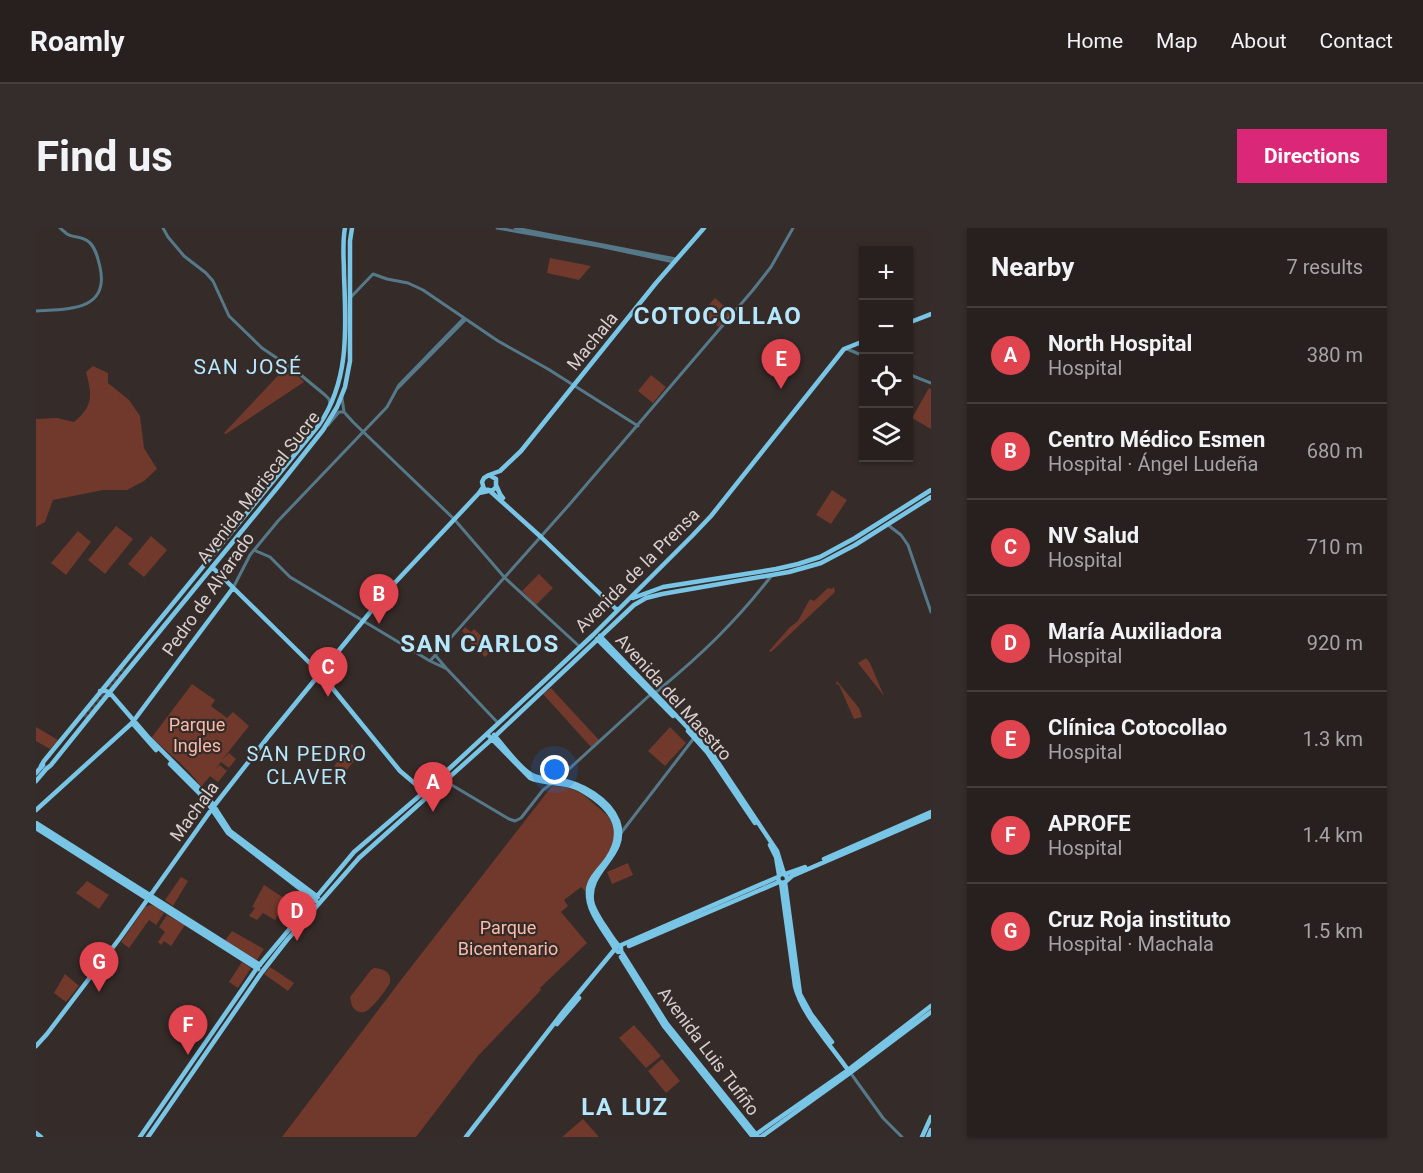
<!DOCTYPE html>
<meta charset="utf-8">
<style>
:root{--surface:#28201f;--page:#342d2c;--text:#f1f3f6;--muted:#a5a3a4;--line:#443e3d;--accent:#db2777}
body{margin:0;font-family:Roboto,sans-serif;background:var(--page);color:var(--text)}
.controls{position:absolute;right:18px;top:18px;display:grid;overflow:hidden;border-radius:0px;box-shadow:0 2px 4px #0004}
.controls button{width:54px;height:54px;display:grid;place-items:center;padding:0;border:0;border-bottom:2px solid var(--line);background:var(--surface);color:var(--text);font:30px sans-serif}
.you{position:absolute;left:519px;top:542px;width:21px;height:21px;margin:-15px;border:4px solid #fff;border-radius:50%;background:#1a73e8;box-shadow:0 0 0 9px #1a73e833}
.badge{display:grid;place-items:center;width:39px;height:39px;border-radius:50%;background:var(--accent);color:#fff;font-size:20px;font-weight:700}
.pin{position:absolute;translate:-50% -50px;filter:drop-shadow(0 2px 3px #0008)}
.pin::after{content:'';position:absolute;top:32px;width:21px;height:18px;background:inherit;clip-path:polygon(0 0,100% 0,50% 100%)}
.list{margin:0;padding:0;list-style:none}
h2{display:flex;justify-content:space-between;align-items:center;height:78px;margin:0;padding:0 24px;font-size:26px}
h2 small{font-size:20px;font-weight:400;color:var(--muted)}
.list li{display:grid;grid-template-columns:39px 1fr auto;gap:18px;align-items:center;box-sizing:border-box;height:96px;padding:0 24px;border-top:2px solid var(--line)}
.list b{display:block;font-size:22px;white-space:nowrap}
.list p{margin:0;font-size:20px;white-space:nowrap;color:var(--muted)}
.list em{font-size:20px;font-style:normal;color:var(--muted)}
.icon{flex:none;width:33px;height:33px;fill:none;stroke:currentColor;stroke-width:2;stroke-linecap:round;stroke-linejoin:round}
.map{position:relative;flex:none;width:895px;height:909px;overflow:hidden;border-radius:0px}
header{display:flex;align-items:center;gap:36px;box-sizing:border-box;height:84px;padding:0 30px;background:var(--surface);border-bottom:2px solid var(--line)}
header strong{font-size:28px}
nav{display:flex;gap:33px;margin-inline-start:auto;font-size:21px}
.intro{display:flex;align-items:center;justify-content:space-between;box-sizing:border-box;height:144px;padding:0 36px}
h1{margin:0;font-size:42px}
.button{padding:15px 27px;border-radius:0px;background:var(--accent);color:#fff;font-size:21px;font-weight:700}
main{display:flex;gap:36px;padding:0 36px}
aside{flex:1;background:var(--surface);border-radius:0px;box-shadow:0 2px 4px #0004}
.map>svg:first-child{display:block}
</style>
<header>
<strong>Roamly</strong>
<nav><a>Home</a><a>Map</a><a>About</a><a>Contact</a></nav>
</header>
<div class="intro"><h1>Find us</h1><a class="button">Directions</a></div>
<main>
<div class="map">
<svg width="895" height="909" viewBox="0 0 895 909">
<rect width="100%" height="100%" fill="#352b29"/>
<path fill="#70392b" d="M514,30l41,8 -12,14 -32,-7z
M679,70l17,15 -13,14 -18,-13z
M57,138l15,7v10l21,17 11,16 4,32 13,21 -13,12 -17,9h-24l-50,10 -8,22 -9,5v-108l21,-1 17,4c20,-17 18,-27 12,-50z
M251,138l17,16 -78,52 -2,-1z
M615,147l15,12 -13,16 -15,-12z
M893,160l2,1v40l-19,-11z
M796,262l15,10 -16,24 -15,-9z
M80,298l17,13 -28,35 -17,-14z
M42,303l13,11 -25,33 -15,-12z
M115,308l16,14 -23,27 -16,-13z
M503,346l14,14 -17,17 -14,-14z
M798,359l1,5 -64,60 -2,-1 21,-24 8,-6 12,-22 4,2 14,-13 3,1z
M429,399l6,5 3,-3 20,19 -9,9 -20,-19 2,-2 -5,-5z
M830,430l4,5 14,33 -26,-33z
M801,453l22,27 3,9 -8,2 -15,-34 -3,-1z
M156,456l23,16 -4,6 16,12 6,-6 16,14 -27,34 7,-7 7,6 -7,9 -8,-6 -5,7 4,-4 7,6 -9,11 -8,-6 -9,11c-12,-19 -33,-33 -49,-50z
M515,460l48,52 -8,7 -48,-53z
M0,499l22,13 -8,9 -14,-8z
M634,499l16,16 -21,23 -17,-15z
M316,516l8,10 -16,19 -10,-7z
M516,558c19,1 28,4 42,18 6,5 13,10 17,17 13,20 -14,52 -24,68l-2,2 -4,-4 -17,13 4,6 -7,6 26,31 -47,45 1,2 -63,66 -62,81h-134l122,-161z
M592,635l5,12 -21,9 -5,-12z
M145,649l7,4 -15,25 -8,-6z
M51,653l22,14 -10,14 -23,-16z
M228,657l23,15 -12,20 -12,-7 -6,7 -8,-4 6,-8 -3,-1z
M114,677l6,1 8,7 -8,12 -7,-5 -20,28 -8,-6 24,-35z
M131,687l18,10 -14,21 -7,-5 -3,4 -3,-3 7,-10 -6,-5z
M196,703l32,18 -7,11 -33,-18z
M206,734l9,6 -13,20 -9,-6z
M234,739l24,16 -6,8 -24,-17z
M338,740c8,0 18,4 16,14 -2,7 -20,29 -26,30 -6,1 -9,-2 -12,-6l-2,-9 21,-27z
M29,746l14,12 -13,16 -12,-9z
M598,797l27,31 -15,12 -27,-30z
M626,831l18,22 -14,12 -18,-22z
M547,891l16,18h-37z"/>
<g fill="none" stroke-linecap="round" stroke-linejoin="round">
<path stroke="#69423e" stroke-width="1.5" d="M205,500l2,-1
M174,514h1
M177,514h3
M182,514h1
M186,514l3,-2"/>
<path stroke="#4d4442" stroke-width="4.5" stroke-dasharray="4.5 2" stroke-linecap="butt" d="M48,489l41,-51"/>
<path stroke="#567989" stroke-width="3" d="M127,0l5,9 16,19 22,17 7,8 16,35 33,32 34,23 29,24 4,4 1,5
M461,0l102,18 75,16
M479,0l161,31
M315,69l22,-23 14,5 21,4 15,7 75,51 50,28 90,57
M0,83c30,-2 74,1 64,-44 -2,-8 -4,-19 -11,-25 -6,-6 -15,-4 -22,-8 -2,-2 -5,-4 -7,-6
M811,121l17,7
M872,146l23,9
M362,160l68,-69
M306,170l2,14 9,10 101,97 51,59 75,69
M292,197l11,-13h5
M852,297l13,10 7,10 23,67
M218,322l16,7 20,20 140,84 17,8 51,54
M197,360l17,-33 28,-34 109,-114 12,-22 65,-67
M399,427l11,13
M394,433l139,-156 184,-215 18,-23 22,-39
M521,552l94,-86 4,-1c45,-37 81,-71 117,-118
M409,553l64,38 6,2 6,-3 22,-28 8,-6
M585,605l73,-95
M816,847l31,43 19,19"/>
<path stroke="#78c5e6" stroke-width="4.5" d="M872,95l23,-9
M453,247l11,-4 21,-20 135,-168 48,-55
M460,257l4,9 3,4
M454,263l51,46 76,73
M443,265l14,-3 3,-3v-8l-7,-4 -5,3 -2,4 2,7 5,1
M176,339l108,106 80,98 26,22
M597,370l30,-11 113,-18 22,-5 22,-7 35,-19 76,-48
M564,408l111,116 66,99 7,23
M561,411l76,77
M64,463h6l4,2 38,44 60,60 22,34 88,66
M98,497l22,25
M652,503l19,21 48,71
M451,506l43,44c16,7 34,3 49,11 29,16 50,38 28,70 -7,10 -18,19 -19,31 -2,22 17,41 27,59
M458,507c11,12 24,32 38,40 9,5 18,3 27,5 23,3 50,19 59,41 12,35 -31,48 -26,80 1,7 6,14 10,21 6,8 11,19 19,26v3l-3,1 -3,-3 3,-3
M134,536l35,35 23,34 88,68
M5,538l3,-5 275,-336c31,-45 27,-98 25,-150 0,-16 -2,-32 1,-47
M9,542l6,-5 45,-56 181,-221 46,-58 14,-23 8,-20 5,-26v-120l2,-13
M0,545l7,-8
M0,553l11,-13
M0,582l96,-87 101,-135
M0,595l224,142
M0,600l222,141
M734,617l6,12 3,18
M788,631l107,-47
M749,646l20,-7
M751,652v-3l-3,-3h-3l-3,3 1,5 5,1 8,-7 139,-60
M749,654l15,112 11,20 21,28
M745,655l14,103c6,27 37,61 53,84
M583,718l159,-69
M593,718l150,-64
M585,723l46,73 91,113
M585,729l43,69 89,111
M521,796l22,-26
M0,818l11,-12 73,-96 94,-132 54,-69 122,-149 89,-95 4,-6
M0,905l5,4
M719,907l93,-65 83,-64
M104,909l117,-169 97,-116 70,-60 120,-111 49,-46 99,-99 19,-20 133,-167 20,-8
M112,909l114,-165 25,-32 72,-82 133,-119 142,-134 12,-7 16,-4 127,-22 32,-9 34,-18 76,-48
M430,909l97,-125 52,-63
M725,909l89,-64 81,-61
M886,909l9,-20
M892,909l3,-7"/>
</g>
<g text-anchor="middle" dominant-baseline="central" stroke-width="4.5" stroke-linejoin="round" paint-order="stroke">
<g font-size="18" fill="#d7d0cf" stroke="#352b29">
<text transform="translate(556 113) rotate(-51)">Machala</text>
<text transform="translate(222 259) rotate(-52)">Avenida Mariscal Sucre</text>
<text transform="translate(601 342) rotate(-45)">Avenida de la Prensa</text>
<text transform="translate(172 366) rotate(-55)">Pedro de Alvarado</text>
<text transform="translate(638 469) rotate(48)">Avenida del Maestro</text>
<text transform="translate(158 583) rotate(-54)">Machala</text>
<text transform="translate(673 823) rotate(53)">Avenida Luis Tufiño</text>
</g>
<g font-size="18" fill="#fcbaa8" stroke="#352b29">
<text x="161" y="496">Parque<tspan x="161" dy="21">Ingles</tspan></text>
<text x="472" y="699">Parque<tspan x="472" dy="21">Bicentenario</tspan></text>
</g>
<g font-size="20" letter-spacing="1.5" fill="#b5e7fe" stroke="#352b29">
<text x="271" y="526">SAN PEDRO<tspan x="271" dy="23">CLAVER</tspan></text>
</g>
<g font-size="21" letter-spacing="1.5" fill="#b5e7fe" stroke="#352b29">
<text x="212" y="139">SAN JOSÉ</text>
</g>
<g font-size="24" font-weight="bold" letter-spacing="1.5" fill="#b5e7fe" stroke="#352b29">
<text x="682" y="88">COTOCOLLAO</text>
<text x="444" y="416">SAN CARLOS</text>
<text x="589" y="879">LA LUZ</text>
</g>
</g>
</svg>
<div class="controls">
<button>+</button>
<button>−</button>
<button><svg class="icon" aria-label="locate" viewBox="0 0 24 24"><circle cx="12" cy="12" r="6"/><path d="M12 2v4M12 18v4M2 12h4M18 12h4"/></svg></button>
<button><svg class="icon" aria-label="layers" viewBox="0 0 24 24"><path d="M12 4l9 5-9 5-9-5zM3 14l9 5 9-5"/></svg></button>
</div>
<div class="you"></div>
<div class="pin badge" style="left:397px;top:584px;background:#e0444e">A</div>
<div class="pin badge" style="left:343px;top:396px;background:#e0444e">B</div>
<div class="pin badge" style="left:292px;top:469px;background:#e0444e">C</div>
<div class="pin badge" style="left:261px;top:713px;background:#e0444e">D</div>
<div class="pin badge" style="left:745px;top:161px;background:#e0444e">E</div>
<div class="pin badge" style="left:152px;top:827px;background:#e0444e">F</div>
<div class="pin badge" style="left:63px;top:764px;background:#e0444e">G</div>
</div>
<aside>
<h2>Nearby<small>7 results</small></h2>
<ul class="list">
<li><span class="badge" style="background:#e0444e">A</span><div><b>North Hospital</b><p>Hospital</p></div><em>380 m</em></li>
<li><span class="badge" style="background:#e0444e">B</span><div><b>Centro Médico Esmen</b><p>Hospital · Ángel Ludeña</p></div><em>680 m</em></li>
<li><span class="badge" style="background:#e0444e">C</span><div><b>NV Salud</b><p>Hospital</p></div><em>710 m</em></li>
<li><span class="badge" style="background:#e0444e">D</span><div><b>María Auxiliadora</b><p>Hospital</p></div><em>920 m</em></li>
<li><span class="badge" style="background:#e0444e">E</span><div><b>Clínica Cotocollao</b><p>Hospital</p></div><em>1.3 km</em></li>
<li><span class="badge" style="background:#e0444e">F</span><div><b>APROFE</b><p>Hospital</p></div><em>1.4 km</em></li>
<li><span class="badge" style="background:#e0444e">G</span><div><b>Cruz Roja instituto</b><p>Hospital · Machala</p></div><em>1.5 km</em></li>
</ul>
</aside>
</main>
